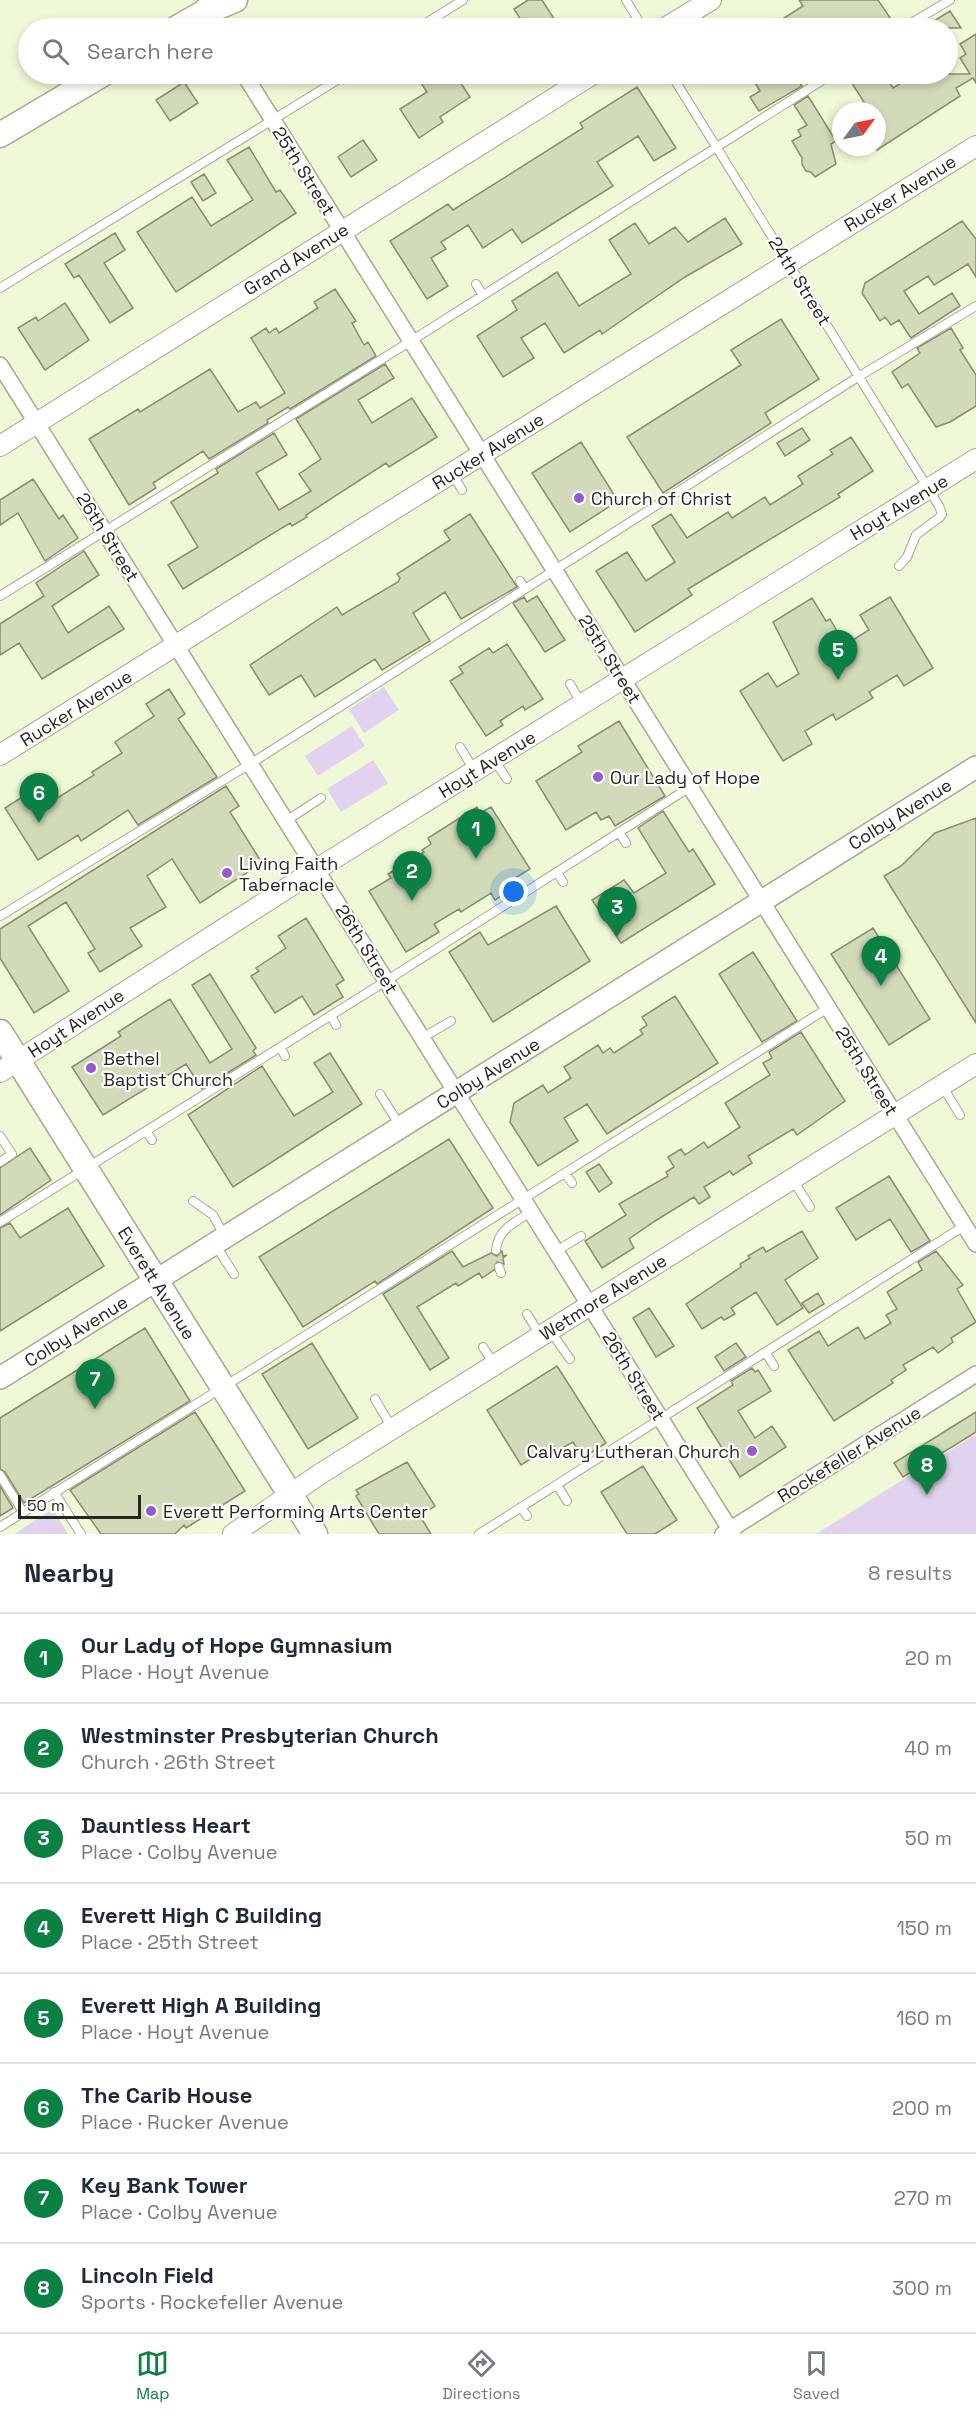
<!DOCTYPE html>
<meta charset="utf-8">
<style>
:root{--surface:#fff;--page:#f2f2f3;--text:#1f2937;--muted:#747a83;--line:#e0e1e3;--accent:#0b8043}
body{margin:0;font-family:"Space Grotesk",sans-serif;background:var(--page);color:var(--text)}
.compass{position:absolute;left:832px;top:102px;width:54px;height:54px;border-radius:50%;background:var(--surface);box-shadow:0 3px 9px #0003;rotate:57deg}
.scale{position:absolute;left:18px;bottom:15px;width:123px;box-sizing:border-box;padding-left:6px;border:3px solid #24271b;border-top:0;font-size:16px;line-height:21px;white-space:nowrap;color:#24271b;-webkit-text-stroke:4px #fff;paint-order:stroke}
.you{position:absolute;left:514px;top:892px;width:21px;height:21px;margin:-15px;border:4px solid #fff;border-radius:50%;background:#1a73e8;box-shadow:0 0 0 9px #1a73e833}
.badge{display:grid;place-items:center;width:39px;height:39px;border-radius:50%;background:var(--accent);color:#fff;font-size:20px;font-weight:700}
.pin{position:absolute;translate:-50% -50px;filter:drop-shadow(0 2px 3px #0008)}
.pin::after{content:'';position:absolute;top:32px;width:21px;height:18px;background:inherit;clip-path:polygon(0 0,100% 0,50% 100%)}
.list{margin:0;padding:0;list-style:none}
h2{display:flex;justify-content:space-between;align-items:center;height:78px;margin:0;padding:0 24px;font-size:26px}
h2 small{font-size:20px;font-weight:400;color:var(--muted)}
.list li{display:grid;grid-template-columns:39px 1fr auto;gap:18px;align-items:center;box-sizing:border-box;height:90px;padding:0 24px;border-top:2px solid var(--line)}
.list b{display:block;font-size:22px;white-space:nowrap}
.list p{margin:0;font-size:20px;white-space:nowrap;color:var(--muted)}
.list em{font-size:20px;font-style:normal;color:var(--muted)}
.icon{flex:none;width:33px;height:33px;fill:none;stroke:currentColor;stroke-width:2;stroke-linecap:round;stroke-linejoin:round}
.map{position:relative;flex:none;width:976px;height:1534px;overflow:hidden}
.search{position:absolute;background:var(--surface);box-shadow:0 3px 9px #0003;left:18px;right:18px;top:18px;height:66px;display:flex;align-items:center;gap:15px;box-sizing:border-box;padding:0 21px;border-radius:33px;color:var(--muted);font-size:22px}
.sheet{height:798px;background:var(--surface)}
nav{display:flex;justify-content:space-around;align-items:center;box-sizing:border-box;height:84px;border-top:2px solid var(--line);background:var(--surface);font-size:16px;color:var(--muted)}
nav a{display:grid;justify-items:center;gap:3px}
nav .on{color:var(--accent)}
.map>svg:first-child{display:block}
</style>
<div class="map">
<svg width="976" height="1534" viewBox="0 0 976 1534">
<rect width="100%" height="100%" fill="#eff9d7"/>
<path fill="#e1d3f0" d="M384,687l15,23 -35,23 -15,-24z
M352,726l13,20 -47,30 -13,-20z
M373,760l15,23 -47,29 -14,-23z
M976,1434v100h-160z
M53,1509l15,25h-54z"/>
<path fill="#d1dab9" stroke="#868e6f" stroke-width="1.5" d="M528,0h14l18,28h-34l-12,-19z
M799,0h79l19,28h-129l35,-22z
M950,11l11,17h-39z
M976,34v49l-3,-5 -17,10 4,8 -83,54v-39h-28l15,-9 -18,-28h38l9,14 21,-13 3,5 11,-6h42l-10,-16 6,-4 -6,-10z
M415,74h40l15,23 -30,20 3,5 -24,16 -19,-29 27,-17z
M750,74h44l8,12 -43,25 -9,-14 10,-6z
M184,82l14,21 -28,18 -14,-21z
M637,87l39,61 -22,13 -16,-25 -41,26 16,24 -91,57 -10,-14 -29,19 -15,-23 -27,17 5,7 -15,9 17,28 -21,13 -37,-58 58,-37 5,6 130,-82 -3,-5z
M808,96l28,45 -5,3 5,20 -21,13 -4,-5 -5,-1 -4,-7v-6l-10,-17 9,-5 -3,-6 9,-5 -13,-20z
M363,140l14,20 -26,17 -13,-20z
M249,147l27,45 4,-2 16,23 -120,79 -39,-60 55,-35 19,29 42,-26 -26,-40z
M204,174l12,19 -13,8 -12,-19z
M725,218l17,26 -57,33 -83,57 -2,-4 -36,23 -19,-30 -24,15 13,20 -31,19 -26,-41 40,-26 -5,-9 45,-29 22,34 52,-32 -22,-34 26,-17 14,21 26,-17 13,15z
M962,221l14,18v38l-8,-13 -34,21 -6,-9 -24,15 15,23 33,-21 8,13 -49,32 -12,-18 -8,5 -6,-8 -5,4 -18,-28 3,-10z
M115,233l10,17 -21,13 29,45 -23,15 -31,-48 -5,3 -9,-14z
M335,289l21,32 -4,2 12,22 4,-3 8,14 -86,53 -2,-2 -21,13 1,3 -59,36 -6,-8 -50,32 3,5 -27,17 -40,-66 49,-30 2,3 70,-43 28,43 18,-10 4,6 25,-15 -34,-55 15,-10 3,5 7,-5 3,5 39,-25 -4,-6z
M65,303l24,37 -44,30 -27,-42 18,-11 2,4z
M781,319l38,60 -54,34 6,10 -108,70 -36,-56 114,-72 -10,-15z
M951,328l12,20 -3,2 16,25v31l-26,16 -14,5 -28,-43 -6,4 -10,-16 28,-19 -3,-5z
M385,364l9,14 -36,22 14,23 40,-25 25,39 -48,30 -3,-4 -80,52 1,2 -15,9 -2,-3 -107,66 -15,-24 30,-18 -27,-45 47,-29 -2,-4 58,-36 13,22 -31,18 23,37 32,-19 -12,-17 22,-15 -25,-40z
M802,428l8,12 -25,16 -8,-13z
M851,437l22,34 -35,23 2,3 -152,92 4,6 -57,37 -39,-61 31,-19 19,29 29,-19 -23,-36 19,-12 16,24 41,-26 4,6 33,-21 5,8 33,-21 -5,-8 35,-22 -3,-4z
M581,442l37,59 -48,31 -38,-59z
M33,479l26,40 4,-4 15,23 -33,23 -27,-48 -18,12v-25z
M470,514l47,73 -56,32 -16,-27 -32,21 17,28 -48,29 -7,-11 -60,38 -14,-22 -32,20 -19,-30 87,-58 5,8 56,-33 2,-4 -3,-4 53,-34 -6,-9z
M84,551l15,24 -47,31 16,27 41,-27 15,23 -82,50 -23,-36 -19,12v-31l44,-28 -8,-13z
M537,596l28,44 -20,12 -32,-49 11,-6 3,5z
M890,597l43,71 -29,18 -7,-11 -28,17 4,6 -37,22 -3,-6 -28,17 7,13 -29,17 -43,-70 28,-18 9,14 22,-13 -26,-52 39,-24 14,23 4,-2 15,26 24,-15 -9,-15z
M507,644l36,55 -18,11 -2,-4 -23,15 3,4 -17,11 -36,-55 13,-8 -4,-6 30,-19 4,5z
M169,689l16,25 -7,5 39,58 -79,48 -10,-15 -47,31 -3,-6 -40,25 -33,-52 36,-23 10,17 43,-27 -2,-3 30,-19 -7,-11 39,-26 -8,-12z
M619,721l46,75 -50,30 -6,-10 -8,4 -5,-8 -30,18 -30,-49 46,-29 -4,-6z
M226,786l13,20 -9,6 32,51 -62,40 -28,-44 -25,17 19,31 -36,21 12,18 -42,26 -12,-19 7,-4 -29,-47 -38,24 41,65 -35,22 -34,-55v-29z
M477,807l3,6 11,-6 39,62 -20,12 4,7 -19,12 -4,-7 -30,19 -2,-3 -25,15 5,8 -33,20 -37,-61 22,-13 -3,-4 36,-22 -2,-2 9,-6 -3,-6z
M663,811l26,41 4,-3 22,35 -94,59 -29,-43 32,-20 10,13 32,-20 -28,-45z
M976,818v205l-92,-147 17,-10 34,-33z
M556,906l34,55 -97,61 -44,-70 31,-20 8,13z
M306,918l38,62 -8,5 7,12 -29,18 -12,-19 -27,17 -24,-37 8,-5 -3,-3 30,-20 -8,-12z
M873,928l57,91 -41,26 -58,-91z
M753,952l44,69 -35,21 -43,-68z
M210,974l46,74 -3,3 3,4 -54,34 -16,-25 -83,51 -31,-48 49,-31 -3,-4 52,-33 40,64 22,-14 -40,-64z
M675,996l43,67 -111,71 -20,-30 -23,14 14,23 -40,25 -28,-44 4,-19 29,-18 5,8 23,-15 -7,-11 34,-22 5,8 7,-5 4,5 29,-19 -3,-4 7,-5 -5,-8z
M801,1032l44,69 -48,34 -4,-6 -45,27 4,7 -19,12 -3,-4 -26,16 6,10 -11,7 -5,-7 -39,24 -26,18 5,9 -32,20 -17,-27 41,-26 -7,-11 49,-28 -2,-4 8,-5 -6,-10 13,-8 4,6 19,-13 4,6 32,-21 -15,-24 45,-28 -7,-12 9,-5 -3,-6z
M330,1053l32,51 -129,83 -45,-72 74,-49 32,50 39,-24 -19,-29z
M449,1139l44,69 -116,76 -2,-3 -72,46 -44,-70z
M30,1148l21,32 -51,35v-47z
M599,1164l13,19 -13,9 -13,-20z
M889,1176l41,65 -19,11 -21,-33 -34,21 -20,-32z
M68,1208l36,58 -104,65v-103l10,-5 10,15z
M802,1231l16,27 -33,22 18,28 -26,17 -21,-33 -25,16 4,6 -11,6 -3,-3 -19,12 -16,-25 55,-37 -1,-3 10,-6 -2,-2 15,-9 3,5z
M452,1251l11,16 28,-14 6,3 5,-5 1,5 4,-1 -4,3 1,6 -7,-2 -3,8 -12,8 -3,-5 -21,13 -2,-3 -39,24 32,51 -19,12 -47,-76z
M936,1251l27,34 -6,4 19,33 -25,16 2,4 -15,11 -5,-6 -30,18 3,5 -15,10 2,3 -59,38 -46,-71 31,-19 9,15 30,-19 7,12 26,-16 -5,-8 11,-6 -10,-17 35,-22 -4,-8z
M818,1293l6,11 -15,9 -7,-10z
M649,1308l25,38 -18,11 -23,-39z
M145,1328l45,73 -166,102 -19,-31 -5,-3v-51z
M312,1343l46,75 -50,31 -46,-75z
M736,1343l10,14 -22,14 -9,-14z
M557,1366l49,77 -23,15 -10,-16 -16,9 -4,-6 -32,20 -34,-55z
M752,1368l3,4 3,-2 13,21 -33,20 17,27 17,-12 14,21 -46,30 -43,-69 36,-23 -2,-4z
M195,1412l50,79 -59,37 -2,-3 -9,9h-74l-31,-44z
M976,1412v20l-73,45 -9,-14z
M407,1462l28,44 -15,10 11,18h-52l-23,-38 3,-2 -3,-4z
M643,1466l34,54 -22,14h-28l-26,-42z
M0,1486l13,22 -13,8z"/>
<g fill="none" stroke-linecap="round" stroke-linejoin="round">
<g stroke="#a3ac8c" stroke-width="10">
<path id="service" d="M626,0l17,28
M418,28l45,-28
M903,28l47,-28
M671,74l268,432 3,8 -2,3 -24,18 -9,22 -8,9
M476,284l7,11
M0,288l347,-214
M452,473l10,17
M520,581l5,8
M0,596l411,-255 421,-267
M570,684l12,20
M460,747l14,23
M494,760l13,19
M286,821l35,-23
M619,832l7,11
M557,872l6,10
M0,916l250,-152 608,-387 118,-71
M331,1016l5,9
M422,1038l29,-17
M280,1047l5,9
M943,1087l17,28
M380,1094l20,32
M146,1131l6,9
M0,1136l12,18 -12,8
M565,1173l7,10
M793,1180l17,27
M193,1201l20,14 12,22
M0,1222l386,-241 304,-194
M216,1246l18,28
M496,1250c2,-21 19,-28 35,-38
M556,1251l25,-15
M499,1267l2,6
M527,1314l13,21
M551,1332l19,27
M483,1347l11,17
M766,1353l8,13
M375,1399l17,29
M0,1475l23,37
M557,1485l10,16
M54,1492l27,42
M521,1507l6,9
M0,1527l828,-519
M479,1534l485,-308"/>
</g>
<g stroke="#a3ac8c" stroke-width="18">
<path id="minor" d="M204,6l12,22
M244,74l732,1170
M0,365l733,1169
M723,1534l253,-160"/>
</g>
<g stroke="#a3ac8c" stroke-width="22">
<path id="tertiary" d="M665,28l46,-28
M0,446l593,-372
M0,755l976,-609
M0,1072l317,-203 659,-410
M233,1534l87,-60 656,-410"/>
</g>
<g stroke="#a3ac8c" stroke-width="24">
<path id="secondary" d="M0,1378l976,-611"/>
</g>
<g stroke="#a3ac8c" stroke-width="27">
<path id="primary" d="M177,28l28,-16 30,-12
M0,135l103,-61
M0,1032l315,502"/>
</g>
<use href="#service" stroke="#fff" stroke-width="8"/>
<use href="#minor" stroke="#fff" stroke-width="15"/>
<use href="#tertiary" stroke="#fff" stroke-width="20"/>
<use href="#secondary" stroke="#fff" stroke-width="21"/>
<use href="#primary" stroke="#fff" stroke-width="24"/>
</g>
<g fill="#9a58ce" stroke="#fff" stroke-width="2">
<circle cx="579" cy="498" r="6"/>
<circle cx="598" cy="777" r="6"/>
<circle cx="227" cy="873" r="6"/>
<circle cx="91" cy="1068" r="6"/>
<circle cx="752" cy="1451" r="6"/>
<circle cx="151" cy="1511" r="6"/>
</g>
<g text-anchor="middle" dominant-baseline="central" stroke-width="4.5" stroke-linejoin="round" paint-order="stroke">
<g font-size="18" fill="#24271b" stroke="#fff">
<text transform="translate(304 171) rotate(58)">25th Street</text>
<text transform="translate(900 193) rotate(-32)">Rucker Avenue</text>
<text transform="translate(296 259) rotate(-32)">Grand Avenue</text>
<text transform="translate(800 281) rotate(58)">24th Street</text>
<text transform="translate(488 451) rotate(-32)">Rucker Avenue</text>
<text transform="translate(899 507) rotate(-31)">Hoyt Avenue</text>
<text transform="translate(108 537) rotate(58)">26th Street</text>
<text transform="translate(610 659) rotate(58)">25th Street</text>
<text transform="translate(76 708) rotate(-32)">Rucker Avenue</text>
<text transform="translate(487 764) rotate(-32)">Hoyt Avenue</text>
<text transform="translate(900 814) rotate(-32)">Colby Avenue</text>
<text transform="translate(367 949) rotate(58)">26th Street</text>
<text transform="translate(76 1023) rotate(-33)">Hoyt Avenue</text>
<text transform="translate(867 1071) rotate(58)">25th Street</text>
<text transform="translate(488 1073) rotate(-32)">Colby Avenue</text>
<text transform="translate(157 1283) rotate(58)">Everett Avenue</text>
<text transform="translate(603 1297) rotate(-32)">Wetmore Avenue</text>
<text transform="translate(76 1331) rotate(-32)">Colby Avenue</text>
<text transform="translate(634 1376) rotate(58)">26th Street</text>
<text transform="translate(849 1454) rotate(-32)">Rockefeller Avenue</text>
</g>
<g font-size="18" fill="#24271b" stroke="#fff" text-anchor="start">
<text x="591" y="498">Church of Christ</text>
<text x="610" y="777">Our Lady of Hope</text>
<text x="239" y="863">Living Faith<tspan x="239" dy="21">Tabernacle</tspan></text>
<text x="103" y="1058">Bethel<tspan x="103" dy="21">Baptist Church</tspan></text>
<text x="740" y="1451" text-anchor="end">Calvary Lutheran Church</text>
<text x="163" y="1511">Everett Performing Arts Center</text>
</g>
</g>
</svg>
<svg class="compass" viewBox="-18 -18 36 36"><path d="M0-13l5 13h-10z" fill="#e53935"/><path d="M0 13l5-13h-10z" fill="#747a83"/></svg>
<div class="scale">50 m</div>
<div class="you"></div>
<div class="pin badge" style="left:476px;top:859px">1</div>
<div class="pin badge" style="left:412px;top:901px">2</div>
<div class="pin badge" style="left:617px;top:937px">3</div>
<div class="pin badge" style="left:881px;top:986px">4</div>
<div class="pin badge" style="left:838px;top:680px">5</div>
<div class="pin badge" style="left:39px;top:823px">6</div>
<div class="pin badge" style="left:95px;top:1409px">7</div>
<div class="pin badge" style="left:927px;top:1495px">8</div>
<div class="search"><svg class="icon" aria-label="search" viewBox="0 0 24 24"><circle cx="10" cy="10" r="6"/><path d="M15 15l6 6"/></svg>Search here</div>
</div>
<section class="sheet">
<h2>Nearby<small>8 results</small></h2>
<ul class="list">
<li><span class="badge">1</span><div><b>Our Lady of Hope Gymnasium</b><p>Place · Hoyt Avenue</p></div><em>20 m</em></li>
<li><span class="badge">2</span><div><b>Westminster Presbyterian Church</b><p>Church · 26th Street</p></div><em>40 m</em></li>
<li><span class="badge">3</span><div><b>Dauntless Heart</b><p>Place · Colby Avenue</p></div><em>50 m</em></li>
<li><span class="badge">4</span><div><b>Everett High C Building</b><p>Place · 25th Street</p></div><em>150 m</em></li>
<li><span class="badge">5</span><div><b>Everett High A Building</b><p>Place · Hoyt Avenue</p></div><em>160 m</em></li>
<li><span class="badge">6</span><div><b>The Carib House</b><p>Place · Rucker Avenue</p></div><em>200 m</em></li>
<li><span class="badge">7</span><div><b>Key Bank Tower</b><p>Place · Colby Avenue</p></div><em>270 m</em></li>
<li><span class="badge">8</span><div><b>Lincoln Field</b><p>Sports · Rockefeller Avenue</p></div><em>300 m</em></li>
</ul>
</section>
<nav>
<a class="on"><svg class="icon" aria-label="map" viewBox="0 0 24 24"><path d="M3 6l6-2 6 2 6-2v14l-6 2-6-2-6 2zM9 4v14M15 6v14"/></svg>Map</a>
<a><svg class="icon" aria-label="directions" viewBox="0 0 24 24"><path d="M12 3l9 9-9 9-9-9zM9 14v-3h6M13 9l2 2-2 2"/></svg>Directions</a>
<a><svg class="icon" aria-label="saved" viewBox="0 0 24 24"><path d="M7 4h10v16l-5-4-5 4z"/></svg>Saved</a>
</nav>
